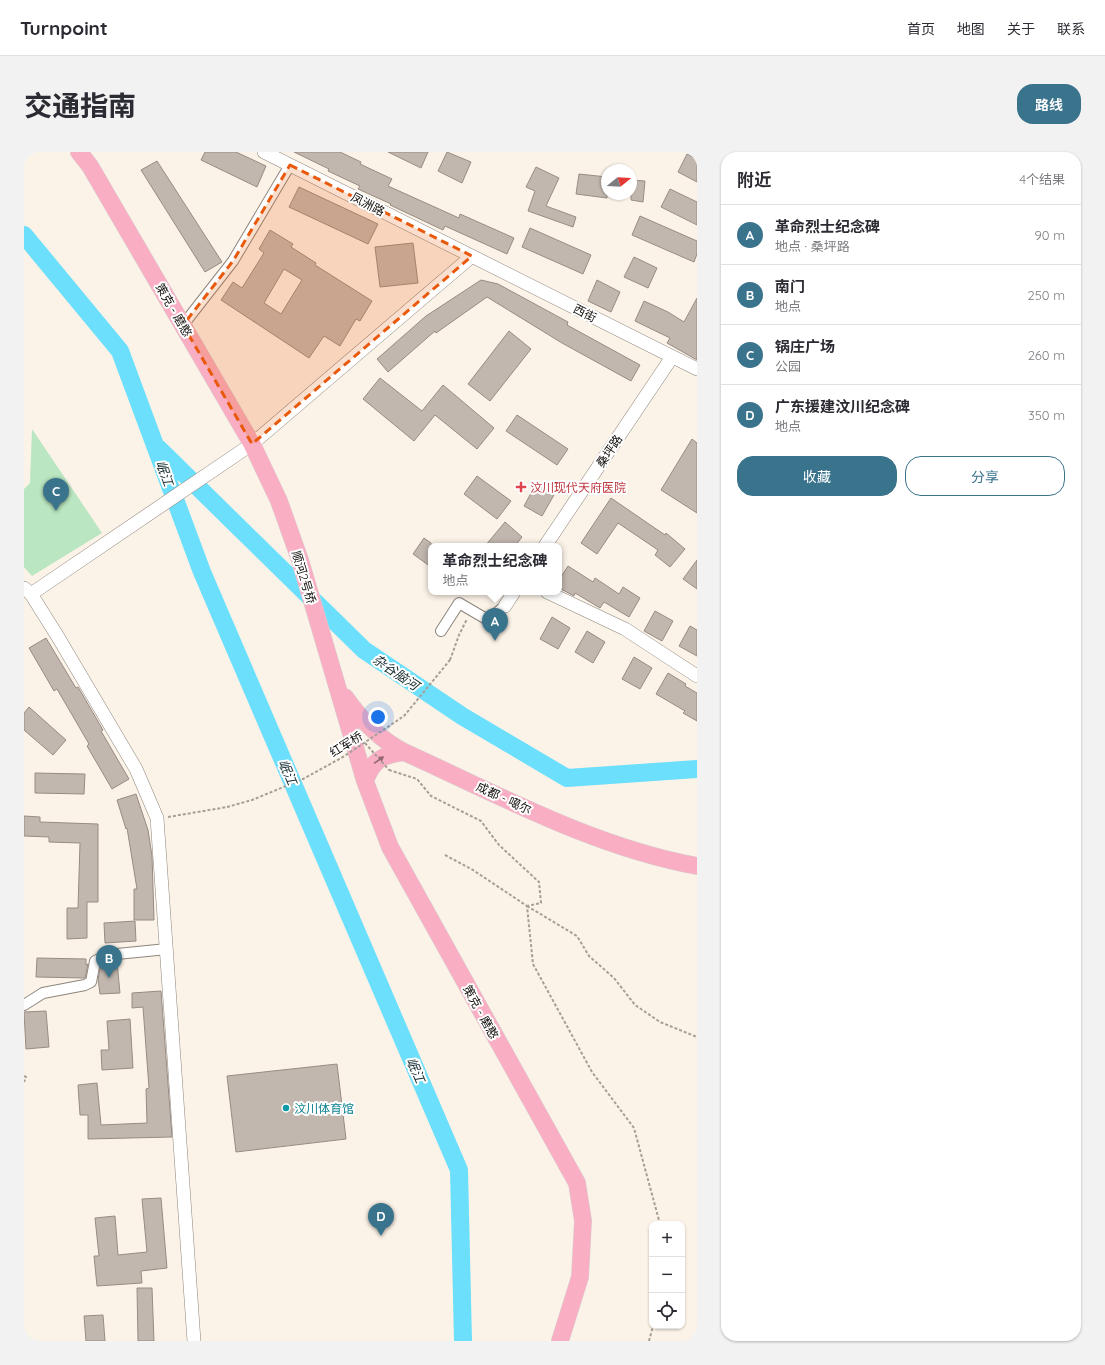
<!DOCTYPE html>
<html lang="zh">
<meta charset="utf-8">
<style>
:root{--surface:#fff;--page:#f2f2f3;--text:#2b2b33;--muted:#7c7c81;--line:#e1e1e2;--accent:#39738c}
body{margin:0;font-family:Quicksand,"Noto Sans SC",sans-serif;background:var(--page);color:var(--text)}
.controls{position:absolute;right:12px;bottom:12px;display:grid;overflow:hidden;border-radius:8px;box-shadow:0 1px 3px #0004}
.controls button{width:36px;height:36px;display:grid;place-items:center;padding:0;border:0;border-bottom:1px solid var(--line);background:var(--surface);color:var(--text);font:20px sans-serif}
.compass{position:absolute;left:577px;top:12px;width:36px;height:36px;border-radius:50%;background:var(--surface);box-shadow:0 1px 3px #0004;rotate:72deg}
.you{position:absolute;left:354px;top:565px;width:14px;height:14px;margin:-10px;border:3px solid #fff;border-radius:50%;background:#1a73e8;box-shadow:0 0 0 6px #1a73e833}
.badge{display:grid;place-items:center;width:26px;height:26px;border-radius:50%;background:var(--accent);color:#fff;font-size:13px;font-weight:700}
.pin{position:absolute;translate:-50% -33px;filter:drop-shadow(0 1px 2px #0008)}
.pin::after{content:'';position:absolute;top:21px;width:14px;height:12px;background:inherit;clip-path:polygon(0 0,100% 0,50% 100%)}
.popup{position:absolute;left:404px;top:391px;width:134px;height:52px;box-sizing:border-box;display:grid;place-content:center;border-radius:8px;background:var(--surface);filter:drop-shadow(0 1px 3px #0005);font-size:13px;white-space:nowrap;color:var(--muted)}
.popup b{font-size:15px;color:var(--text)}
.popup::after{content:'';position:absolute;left:50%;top:100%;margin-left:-8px;border:8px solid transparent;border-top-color:var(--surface)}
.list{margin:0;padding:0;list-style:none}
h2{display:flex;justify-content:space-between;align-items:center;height:52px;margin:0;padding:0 16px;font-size:17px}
h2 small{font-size:13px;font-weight:400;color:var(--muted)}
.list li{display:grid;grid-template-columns:26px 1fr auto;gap:12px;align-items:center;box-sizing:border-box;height:60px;padding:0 16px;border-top:1px solid var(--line)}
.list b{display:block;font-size:15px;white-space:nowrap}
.list p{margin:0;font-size:13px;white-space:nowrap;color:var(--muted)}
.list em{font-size:13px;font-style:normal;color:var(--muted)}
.actions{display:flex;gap:8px;padding:12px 16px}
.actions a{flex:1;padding:9px 0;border:1px solid var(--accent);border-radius:16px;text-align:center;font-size:14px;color:var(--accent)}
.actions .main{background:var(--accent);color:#fff}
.icon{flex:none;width:22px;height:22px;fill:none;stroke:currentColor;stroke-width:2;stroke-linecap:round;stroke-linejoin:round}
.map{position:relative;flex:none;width:673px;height:1189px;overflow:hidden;border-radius:16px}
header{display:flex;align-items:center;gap:24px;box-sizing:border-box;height:56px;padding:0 20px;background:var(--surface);border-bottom:1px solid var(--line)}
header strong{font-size:19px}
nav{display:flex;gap:22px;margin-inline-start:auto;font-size:14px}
.intro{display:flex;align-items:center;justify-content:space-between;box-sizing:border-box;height:96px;padding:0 24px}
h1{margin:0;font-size:28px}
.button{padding:10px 18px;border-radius:16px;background:var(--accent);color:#fff;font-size:14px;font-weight:700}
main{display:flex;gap:24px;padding:0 24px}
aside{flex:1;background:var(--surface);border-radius:16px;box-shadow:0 1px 3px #0004}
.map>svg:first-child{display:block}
</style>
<header>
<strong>Turnpoint</strong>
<nav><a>首页</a><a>地图</a><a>关于</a><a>联系</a></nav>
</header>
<div class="intro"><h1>交通指南</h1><a class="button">路线</a></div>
<main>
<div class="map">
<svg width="673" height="1189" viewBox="0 0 673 1189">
<rect width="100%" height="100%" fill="#fcf3e8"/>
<path fill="#bae7c1" d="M8,277l70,104 -70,43 -8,-9v-78l6,-6z"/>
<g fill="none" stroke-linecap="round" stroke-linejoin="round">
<path stroke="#6bdffb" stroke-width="18" d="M0,83l96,116 82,221 257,598 4,171
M134,296l206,202 98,66 105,62 130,-9"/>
</g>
<path fill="#c2b7af" stroke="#978c85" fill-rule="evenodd" d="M181,0h31l30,14 -9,21 -56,-27z
M270,0h46l21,10 -1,2 32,15 -4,7 71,32 1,-4 54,24 -7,16 -62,-28 -2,4 -53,-25 1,-1 -33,-15 2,-3 -32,-15 1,-2z
M364,0h40l-7,16z
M423,0l24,10 -9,21 -24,-12z
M663,2l10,5v23l-19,-10z
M133,9l65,101 -17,10 -64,-102z
M512,15l23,11 -13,28 30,11 -3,10 -45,-16 7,-20 -9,-4z
M555,22l28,3v21l-31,-4z
M607,28l14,1 -2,21 -12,-2z
M275,35l79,37 -10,20 -79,-37z
M646,37l27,13v23l-36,-18z
M616,64l57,25v13l-3,8 -62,-27z
M506,76l61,27 -8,19 -61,-27z
M246,78l23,14 -2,3 25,16 -1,2 57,36 -12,20 -4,-2 -16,27 -16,-10 -15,22 -88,-58 12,-18 9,6 22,-35 -5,-4zM260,117l18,11 -21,34 -17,-11z
M389,91l5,40 -38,4 -5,-40z
M610,105l23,11 -9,20 -24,-11z
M457,128l17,4 70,38 -1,3 73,40 -9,16 -69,-38 -75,-46 -51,36 -1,-2 -47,41 -11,-13 49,-43z
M573,128l23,12 -9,20 -23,-11z
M673,146v62l-30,-17 3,-5 -35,-17 9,-20 24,11 16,10z
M485,179l22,18 -41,52 -22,-17z
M356,226l42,33 21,-26 51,43 -17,21 -42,-34 -21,26 -51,-42z
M493,263l51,34 -11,16 -51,-34z
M668,287l5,4v70l-36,-23z
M453,324l34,25 -14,18 -33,-25z
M512,332l18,11 -12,21 -18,-10z
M587,346l54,37 1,-2 19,16 -15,18 -15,-12 3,-5 -40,-27 -21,31 -16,-11z
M481,370l17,15 -7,9h-30z
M400,386l7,5v24l-18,-13z
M673,408v29l-14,-10z
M544,414l25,16 2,-4 24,16 4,-7 17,11 -11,19 -25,-15 -4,6 -25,-15 -1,3 -15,-8v-8z
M631,459l18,10 -11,20 -18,-10z
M528,465l18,11 -12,21 -18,-10z
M666,474l7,4v26l-18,-10z
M563,479l18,11 -12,21 -18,-11z
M22,486l30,50 2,-1 25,43 -2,1 28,48 -17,10 -25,-43 2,-2 -32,-55 -3,2 -25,-43z
M610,505l18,11 -12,21 -18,-10z
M644,521l18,11 -1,2 12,7v28l-14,-8 2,-2 -29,-17z
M5,555l37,33 -13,15 -29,-25v-17z
M11,621l50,1 -1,20 -49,-1z
M112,642l12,36 4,26 2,64h-20v-31h3l-10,-61 -1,1 -9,-29z
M0,664l16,1v5l58,2v78h-11v36l-20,1v-31h11l2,-65 -31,-1v-5l-25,-1z
M111,769l1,20 -31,2 -1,-20z
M13,806l49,1v6l2,-1 -3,14 -49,-1z
M93,810l3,31 -20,1 -2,-15 3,-14z
M137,839l11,146 -84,2v-24h-8l-2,-30 19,-2 4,42 46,-2 -1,-34 3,-1 -6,-81 -11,1v-15z
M22,859l3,36 -23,2 -2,-37z
M106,867l3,49 -31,2 -1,-20h8l-2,-29z
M313,912l9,75 -110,13 -9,-76z
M137,1046l6,70 -26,3 1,12 -45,3 -3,-30h5l-4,-38 20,-2 3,39 29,-3 -5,-53z
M113,1136h15l2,53h-16z
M79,1163l2,26h-19l-2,-25z"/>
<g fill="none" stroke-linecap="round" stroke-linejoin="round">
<g stroke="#8d857c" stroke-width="12">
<path id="minor" d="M159,173l50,-64 57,-96
M417,479l18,-28 29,17 17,-14
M0,853l19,-12 42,-8 6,-3 4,-21 12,-6 60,-6"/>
</g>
<g stroke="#8d857c" stroke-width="14">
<path id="tertiary" d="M240,0l433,217
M521,394l127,-189
M0,436l7,6 27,43 78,132 21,49 37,523
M523,440l78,37 72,47
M7,442l221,-150 220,-188
M481,454l9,-14"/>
</g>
<g stroke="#d5d4d3" stroke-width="18">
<path id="trunk" d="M55,0l11,14 162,278 27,57 21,59 65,221 25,66 187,336 6,38 -3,56 -20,64
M321,545c16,23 34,42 59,55 95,43 190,95 293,114
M341,629c8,-21 17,-26 39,-29"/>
</g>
<path stroke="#a69f97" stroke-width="2" stroke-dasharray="3 2" stroke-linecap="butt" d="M426,508l9,-25 8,-16
M365,618l28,9 14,17 50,25 18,24 40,37 2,21 -14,3
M144,665l59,-10
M421,703l28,15 54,36 6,58 59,108 42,56 26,96
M503,754l50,30 12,20 25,22 21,27 25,17 37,15
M0,924l2,1 -2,5
M625,1189l4,-15"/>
<use href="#minor" stroke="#fff" stroke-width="10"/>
<use href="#tertiary" stroke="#fff" stroke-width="13"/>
<use href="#trunk" stroke="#faaec3" stroke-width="17"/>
<path stroke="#a69f97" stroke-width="2" stroke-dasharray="3 2" stroke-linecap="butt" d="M341,591l24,27
M203,655l25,-7 51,-21 40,-22 61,-41 46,-56"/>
</g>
<defs><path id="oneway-solid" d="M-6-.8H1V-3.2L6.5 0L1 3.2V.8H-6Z"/></defs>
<use fill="#926771" href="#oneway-solid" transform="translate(355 608) rotate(-35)"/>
<path fill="#e8590c" fill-opacity="0.2" stroke="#e8590c" stroke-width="3" stroke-dasharray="8 5" stroke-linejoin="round" d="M266,13l182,91 -220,188 -69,-119 50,-64z"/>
<path fill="#e0444e" stroke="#fff" stroke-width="1.5" d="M495 329h4v4h4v4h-4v4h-4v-4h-4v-4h4z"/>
<circle fill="#0f9aa8" stroke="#fff" stroke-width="1.5" cx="262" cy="956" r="4"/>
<g text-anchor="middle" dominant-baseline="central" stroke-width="4" stroke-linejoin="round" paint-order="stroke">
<g font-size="12" fill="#13100d" stroke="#fff">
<text transform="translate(344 52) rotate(27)">凤洲路</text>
<text transform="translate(150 158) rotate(60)">策克 - 磨憨</text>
<text transform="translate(561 161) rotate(27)">西街</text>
<text transform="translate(585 299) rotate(-56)">桑坪路</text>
<text transform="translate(280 425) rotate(73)">顺河2号桥</text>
<text transform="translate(322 592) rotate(-32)">红军桥</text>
<text transform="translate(480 646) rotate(25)">成都 - 噶尔</text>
<text transform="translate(457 860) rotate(61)">策克 - 磨憨</text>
</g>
<g font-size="12" fill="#be3a42" stroke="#fff" text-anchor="start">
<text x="506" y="335">汶川现代天府医院</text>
</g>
<g font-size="12" fill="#0d838f" stroke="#fff" text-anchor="start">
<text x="270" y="956">汶川体育馆</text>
</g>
<g font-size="13" font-style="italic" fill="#192e33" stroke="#fff">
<text transform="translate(141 321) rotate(70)">岷江</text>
<text transform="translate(372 520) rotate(34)">杂谷脑河</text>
<text transform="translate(264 620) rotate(67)">岷江</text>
<text transform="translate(392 918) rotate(67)">岷江</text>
</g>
</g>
</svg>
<div class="controls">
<button>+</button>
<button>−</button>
<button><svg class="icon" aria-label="locate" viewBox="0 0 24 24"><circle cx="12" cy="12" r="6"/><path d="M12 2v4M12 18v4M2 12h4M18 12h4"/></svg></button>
</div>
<svg class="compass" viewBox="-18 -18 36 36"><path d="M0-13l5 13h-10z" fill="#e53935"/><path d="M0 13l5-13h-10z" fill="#7c7c81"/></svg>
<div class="you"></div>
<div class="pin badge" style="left:471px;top:489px">A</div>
<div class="popup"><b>革命烈士纪念碑</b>地点</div>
<div class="pin badge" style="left:85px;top:826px">B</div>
<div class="pin badge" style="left:32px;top:359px">C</div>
<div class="pin badge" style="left:357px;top:1084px">D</div>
</div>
<aside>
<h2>附近<small>4个结果</small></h2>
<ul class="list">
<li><span class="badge">A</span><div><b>革命烈士纪念碑</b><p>地点 · 桑坪路</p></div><em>90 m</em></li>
<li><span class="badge">B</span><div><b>南门</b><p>地点</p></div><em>250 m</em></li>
<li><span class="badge">C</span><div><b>锅庄广场</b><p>公园</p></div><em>260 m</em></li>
<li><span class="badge">D</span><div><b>广东援建汶川纪念碑</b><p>地点</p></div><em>350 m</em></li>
</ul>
<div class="actions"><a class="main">收藏</a><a>分享</a></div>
</aside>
</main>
